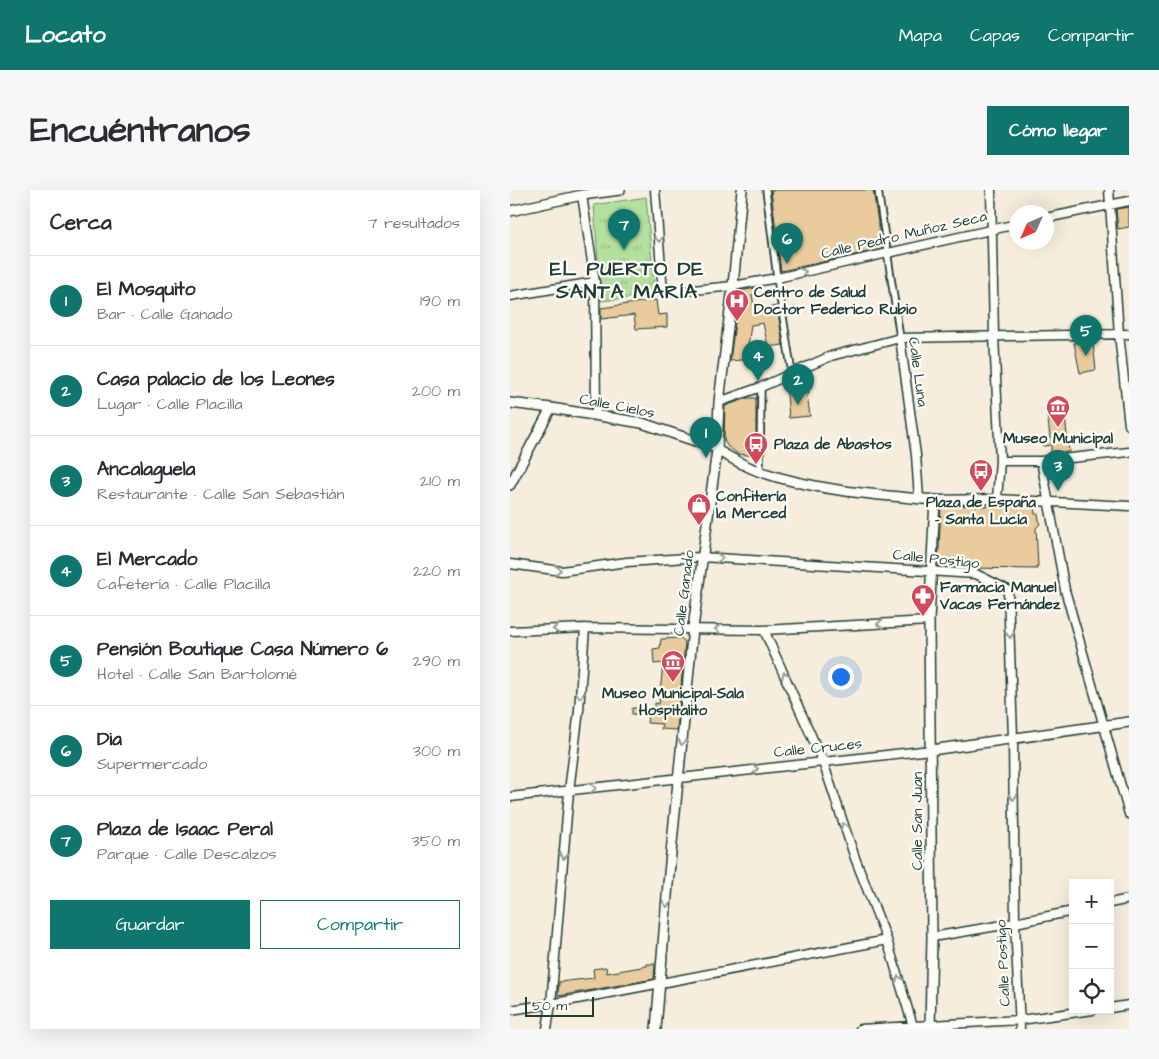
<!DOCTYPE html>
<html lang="es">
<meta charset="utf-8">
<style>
:root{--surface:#fff;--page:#f7f7f7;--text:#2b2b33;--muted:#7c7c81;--line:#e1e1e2;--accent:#0f766e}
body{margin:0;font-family:"Architects Daughter",sans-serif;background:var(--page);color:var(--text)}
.controls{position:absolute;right:15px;bottom:15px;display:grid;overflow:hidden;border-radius:0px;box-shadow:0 5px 20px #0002}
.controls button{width:45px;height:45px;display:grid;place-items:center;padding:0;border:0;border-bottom:1px solid var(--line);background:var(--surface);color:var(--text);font:25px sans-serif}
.compass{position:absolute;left:499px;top:15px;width:45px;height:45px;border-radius:50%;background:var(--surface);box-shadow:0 5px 20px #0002;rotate:225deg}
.scale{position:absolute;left:15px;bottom:12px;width:69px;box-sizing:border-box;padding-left:5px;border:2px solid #1f3d34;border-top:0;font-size:14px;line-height:18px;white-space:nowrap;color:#1f3d34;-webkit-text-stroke:4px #fdfcf7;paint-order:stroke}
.you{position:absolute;left:330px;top:486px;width:18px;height:18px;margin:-12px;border:4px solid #fff;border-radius:50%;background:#1a73e8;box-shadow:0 0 0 8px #1a73e833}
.badge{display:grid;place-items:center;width:32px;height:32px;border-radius:50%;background:var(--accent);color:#fff;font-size:16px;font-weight:700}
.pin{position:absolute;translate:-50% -41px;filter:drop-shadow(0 1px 2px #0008)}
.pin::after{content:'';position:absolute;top:26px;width:18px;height:15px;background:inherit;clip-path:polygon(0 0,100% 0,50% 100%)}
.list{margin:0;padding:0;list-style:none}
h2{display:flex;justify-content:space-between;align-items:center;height:65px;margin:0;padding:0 20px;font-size:21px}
h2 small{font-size:16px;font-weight:400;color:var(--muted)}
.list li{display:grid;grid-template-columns:32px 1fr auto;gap:15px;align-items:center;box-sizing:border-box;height:90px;padding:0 20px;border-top:1px solid var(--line)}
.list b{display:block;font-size:19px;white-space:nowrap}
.list p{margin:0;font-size:16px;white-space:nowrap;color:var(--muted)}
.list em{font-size:16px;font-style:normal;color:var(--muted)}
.actions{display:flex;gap:10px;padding:15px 20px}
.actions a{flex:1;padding:11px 0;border:1px solid var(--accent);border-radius:0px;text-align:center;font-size:18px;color:var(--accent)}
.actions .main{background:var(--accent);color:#fff}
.icon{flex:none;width:28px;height:28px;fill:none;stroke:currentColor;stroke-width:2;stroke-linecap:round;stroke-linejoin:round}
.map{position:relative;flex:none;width:619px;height:839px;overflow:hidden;border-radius:0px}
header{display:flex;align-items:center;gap:30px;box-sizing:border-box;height:70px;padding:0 25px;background:var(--accent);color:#fff}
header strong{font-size:24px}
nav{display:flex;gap:28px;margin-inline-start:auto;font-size:18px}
.intro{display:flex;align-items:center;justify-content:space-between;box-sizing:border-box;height:120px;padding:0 30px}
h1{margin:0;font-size:35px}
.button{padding:12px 22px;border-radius:0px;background:var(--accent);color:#fff;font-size:18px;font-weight:700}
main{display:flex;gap:30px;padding:0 30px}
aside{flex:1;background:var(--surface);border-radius:0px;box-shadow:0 5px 20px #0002}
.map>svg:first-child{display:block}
</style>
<header>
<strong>Locato</strong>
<nav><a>Mapa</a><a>Capas</a><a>Compartir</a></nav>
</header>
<div class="intro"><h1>Encuéntranos</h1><a class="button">Cómo llegar</a></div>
<main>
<aside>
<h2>Cerca<small>7 resultados</small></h2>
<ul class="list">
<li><span class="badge">1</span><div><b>El Mosquito</b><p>Bar · Calle Ganado</p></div><em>190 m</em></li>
<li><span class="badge">2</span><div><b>Casa palacio de los Leones</b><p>Lugar · Calle Placilla</p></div><em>200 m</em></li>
<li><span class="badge">3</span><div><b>Ancalaguela</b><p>Restaurante · Calle San Sebastián</p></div><em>210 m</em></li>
<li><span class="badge">4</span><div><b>El Mercado</b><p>Cafetería · Calle Placilla</p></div><em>220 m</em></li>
<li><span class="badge">5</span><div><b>Pensión Boutique Casa Número 6</b><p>Hotel · Calle San Bartolomé</p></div><em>290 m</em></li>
<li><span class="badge">6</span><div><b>Dia</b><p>Supermercado</p></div><em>300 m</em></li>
<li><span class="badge">7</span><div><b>Plaza de Isaac Peral</b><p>Parque · Calle Descalzos</p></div><em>350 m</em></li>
</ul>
<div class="actions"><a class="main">Guardar</a><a>Compartir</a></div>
</aside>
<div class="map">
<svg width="619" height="839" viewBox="0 0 619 839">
<defs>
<pattern id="grass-tufts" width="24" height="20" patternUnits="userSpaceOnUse" patternTransform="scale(1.25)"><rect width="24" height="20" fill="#b3e09e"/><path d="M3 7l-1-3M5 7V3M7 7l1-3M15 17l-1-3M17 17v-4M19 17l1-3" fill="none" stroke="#9ac189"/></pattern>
</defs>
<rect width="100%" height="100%" fill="#f7eddc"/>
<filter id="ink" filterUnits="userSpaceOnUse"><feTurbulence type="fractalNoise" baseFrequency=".02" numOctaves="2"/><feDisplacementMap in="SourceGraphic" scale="10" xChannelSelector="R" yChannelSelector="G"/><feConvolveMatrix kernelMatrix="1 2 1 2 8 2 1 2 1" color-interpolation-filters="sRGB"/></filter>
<g filter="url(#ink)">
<path fill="url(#grass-tufts)" stroke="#698e69" d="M136,7l9,98 -54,6 -7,-96z"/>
<path fill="#eacb9d" stroke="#1f3d34" d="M261,0h102l9,59 -101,22z
M619,17v20l-11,2 -2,-20z
M246,98v6l-4,1 3,15 22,-4 6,39 -15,2 -5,-24 -12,2 -3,21 12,-2 4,14 -34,3 9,-70z
M146,110l2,15 9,-1v13l-31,2 -2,-14 -33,4v-11z
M583,152l3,28 -16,3 -6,-30z
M295,183l4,21 -2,1 3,21 -21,2 -3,-36z
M238,208h8v58l-18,-2 -11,-8 -3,-6 1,-34z
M537,221h12l1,7 5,-1 4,35 -18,1v-8l-8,1 -1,-7 8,-1z
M465,315v1l59,1 1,7h3l2,10 -4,4 2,38h-2l1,3 -71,-1v-8h-18l-1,7 -9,-1 3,-59z
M171,448l4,4 -8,88 -16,-1 1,-5 -15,-1 1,-8 -16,-1v-6l23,1v-6l4,1 4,-41 -9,1 -1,-15 7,-1 1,-9z
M137,774h8l-1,15 -96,17 1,-14 35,-4 -1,-9 13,-2 1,6 40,-7z"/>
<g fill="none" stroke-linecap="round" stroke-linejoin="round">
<g stroke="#1f3d34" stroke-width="9">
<path id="pedestrian" d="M256,0l11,88 15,96
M368,0l22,148
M250,282l1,-85"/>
</g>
<g stroke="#1f3d34" stroke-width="11">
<path id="minor" d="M145,0l8,103 70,-7 44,-8 240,-54
M481,0l3,146 6,125 -3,38
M599,0l10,144 10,91
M72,5l13,87 1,133
M536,28l83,-17
M0,106l85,-14
M390,148l16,117 3,44
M209,212l42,-15 70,-31 69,-18 229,-4
M490,271h41l88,-9
M531,271l24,129 64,224
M425,310l62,-1 132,7
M0,374l52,7 65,-9 74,-5 275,17 32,16 5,148 2,185 5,106
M254,440l59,132 32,96 32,82 26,86
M0,441l75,-3 179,2 165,-9
M0,607l421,-47
M600,713l19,-4
M422,747l83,-14 58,-12
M600,818l19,-3
M0,820l41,-6 336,-64
M37,839l4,-25 18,-213 10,-81 6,-82
M350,839l160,-9 73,-10"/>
</g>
<g stroke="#1f3d34" stroke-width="12">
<path id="tertiary" d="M0,21l72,-16 38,-5
M0,213l41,5 91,15 74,25
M207,260c14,8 29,17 44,22 56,19 116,23 174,28l-6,121 3,316 -2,92
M0,295l41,-77
M421,560l198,-28
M146,839l12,-145 25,-256 24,-178 2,-48 14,-116 9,-96"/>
</g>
<use href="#pedestrian" stroke="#fdfcf7" stroke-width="5.5"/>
<use href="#minor" stroke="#fdfcf7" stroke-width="8"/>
<use href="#tertiary" stroke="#fdfcf7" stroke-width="9"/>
</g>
<defs><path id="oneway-chevron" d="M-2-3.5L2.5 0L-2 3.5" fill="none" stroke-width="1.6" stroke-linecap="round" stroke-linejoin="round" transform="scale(1.25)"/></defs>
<g stroke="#8e9c96">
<use href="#oneway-chevron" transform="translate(149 49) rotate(86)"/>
<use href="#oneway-chevron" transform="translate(293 82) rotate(-12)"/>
<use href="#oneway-chevron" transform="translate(210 368) rotate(3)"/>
<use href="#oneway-chevron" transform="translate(48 380) rotate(3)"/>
<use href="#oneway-chevron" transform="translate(370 434) rotate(177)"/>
<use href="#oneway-chevron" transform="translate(46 439) rotate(178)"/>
<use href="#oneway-chevron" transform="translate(208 439) rotate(-179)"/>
<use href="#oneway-chevron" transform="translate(500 445) rotate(88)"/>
<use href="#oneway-chevron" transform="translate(275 485) rotate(-114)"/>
<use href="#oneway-chevron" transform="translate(70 505) rotate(94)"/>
<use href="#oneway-chevron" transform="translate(172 552) rotate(96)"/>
<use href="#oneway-chevron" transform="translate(245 579) rotate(-6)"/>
<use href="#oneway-chevron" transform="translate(83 598) rotate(-7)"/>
<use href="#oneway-chevron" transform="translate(503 607) rotate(89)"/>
<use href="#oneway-chevron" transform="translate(334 636) rotate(-108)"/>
<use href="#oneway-chevron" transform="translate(54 666) rotate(95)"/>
<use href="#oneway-chevron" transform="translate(157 714) rotate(94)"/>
<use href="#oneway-chevron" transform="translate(389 789) rotate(-107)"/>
</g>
</g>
<defs>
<g id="hospital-pin" transform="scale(1.25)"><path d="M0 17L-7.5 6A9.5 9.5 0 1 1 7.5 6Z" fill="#d1495b" stroke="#fdfcf7"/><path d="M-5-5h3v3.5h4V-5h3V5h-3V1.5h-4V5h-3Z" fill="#fff"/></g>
<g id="museum-pin" transform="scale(1.25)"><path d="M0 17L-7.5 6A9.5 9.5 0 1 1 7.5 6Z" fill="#d1495b" stroke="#fdfcf7"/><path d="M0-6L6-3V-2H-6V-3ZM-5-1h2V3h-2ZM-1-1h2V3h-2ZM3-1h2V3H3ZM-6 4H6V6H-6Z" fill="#fff"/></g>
<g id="bus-pin" transform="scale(1.25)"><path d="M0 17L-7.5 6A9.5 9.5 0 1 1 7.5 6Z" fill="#d1495b" stroke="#fdfcf7"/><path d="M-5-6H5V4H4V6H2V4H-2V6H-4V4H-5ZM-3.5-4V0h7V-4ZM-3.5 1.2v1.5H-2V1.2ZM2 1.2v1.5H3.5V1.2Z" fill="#fff"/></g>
<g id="shop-pin" transform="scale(1.25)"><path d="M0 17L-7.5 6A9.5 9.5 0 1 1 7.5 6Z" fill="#d1495b" stroke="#fdfcf7"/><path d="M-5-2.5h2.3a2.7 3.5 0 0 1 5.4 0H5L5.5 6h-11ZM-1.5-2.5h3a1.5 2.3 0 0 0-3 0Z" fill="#fff"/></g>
<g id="pharmacy-pin" transform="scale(1.25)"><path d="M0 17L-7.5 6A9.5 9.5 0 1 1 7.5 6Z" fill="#d1495b" stroke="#fdfcf7"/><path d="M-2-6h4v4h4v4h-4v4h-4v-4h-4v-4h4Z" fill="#fff"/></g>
</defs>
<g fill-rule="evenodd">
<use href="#hospital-pin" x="227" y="111"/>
<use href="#museum-pin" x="548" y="217"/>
<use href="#bus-pin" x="246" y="254"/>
<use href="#bus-pin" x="471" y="281"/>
<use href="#shop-pin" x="189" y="315"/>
<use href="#pharmacy-pin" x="413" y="406"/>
<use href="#museum-pin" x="163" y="472"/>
</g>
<g text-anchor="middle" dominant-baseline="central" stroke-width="4.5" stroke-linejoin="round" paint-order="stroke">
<g font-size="15" fill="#1f3d34" stroke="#fdfcf7">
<text transform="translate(394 45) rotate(-13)">Calle Pedro Muñoz Seca</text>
<text transform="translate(408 182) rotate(82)">Calle Luna</text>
<text transform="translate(107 216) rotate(11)">Calle Cielos</text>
<text transform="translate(426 369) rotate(6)">Calle Postigo</text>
<text transform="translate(174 403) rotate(-83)">Calle Ganado</text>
<text transform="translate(308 558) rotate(-6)">Calle Cruces</text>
<text transform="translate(407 631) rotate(-90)">Calle San Juan</text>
<text transform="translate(493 773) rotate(-93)">Calle Postigo</text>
</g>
<g font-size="15" font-weight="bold" fill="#1f3d34" stroke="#fdfcf7" text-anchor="start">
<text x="244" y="102">Centro de Salud<tspan x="244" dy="17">Doctor Federico Rubio</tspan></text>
<text x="548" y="248" text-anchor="middle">Museo Municipal</text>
<text x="264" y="254">Plaza de Abastos</text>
<text x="206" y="306">Confitería<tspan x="206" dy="17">la Merced</tspan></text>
<text x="471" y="312" text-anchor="middle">Plaza de España<tspan x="471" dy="17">- Santa Lucía</tspan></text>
<text x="430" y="397">Farmacia Manuel<tspan x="430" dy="17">Vacas Fernández</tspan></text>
<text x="163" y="503" text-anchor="middle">Museo Municipal-Sala<tspan x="163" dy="17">Hospitalito</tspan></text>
</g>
<g font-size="20" font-weight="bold" letter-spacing="1" fill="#1f3d34" stroke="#fdfcf7">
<text x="117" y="79">EL PUERTO DE<tspan x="117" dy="23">SANTA MARÍA</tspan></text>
</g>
</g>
</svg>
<div class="controls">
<button>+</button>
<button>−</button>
<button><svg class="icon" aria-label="locate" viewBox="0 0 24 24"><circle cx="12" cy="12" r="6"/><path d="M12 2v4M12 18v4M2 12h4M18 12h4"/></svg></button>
</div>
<svg class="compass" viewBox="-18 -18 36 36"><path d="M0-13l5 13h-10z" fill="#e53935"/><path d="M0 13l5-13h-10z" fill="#7c7c81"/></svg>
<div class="scale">50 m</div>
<div class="you"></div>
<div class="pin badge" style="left:196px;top:268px">1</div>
<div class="pin badge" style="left:288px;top:215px">2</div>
<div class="pin badge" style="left:548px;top:301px">3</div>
<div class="pin badge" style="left:248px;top:191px">4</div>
<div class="pin badge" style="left:576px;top:166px">5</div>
<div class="pin badge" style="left:277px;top:74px">6</div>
<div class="pin badge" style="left:114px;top:60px">7</div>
</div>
</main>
